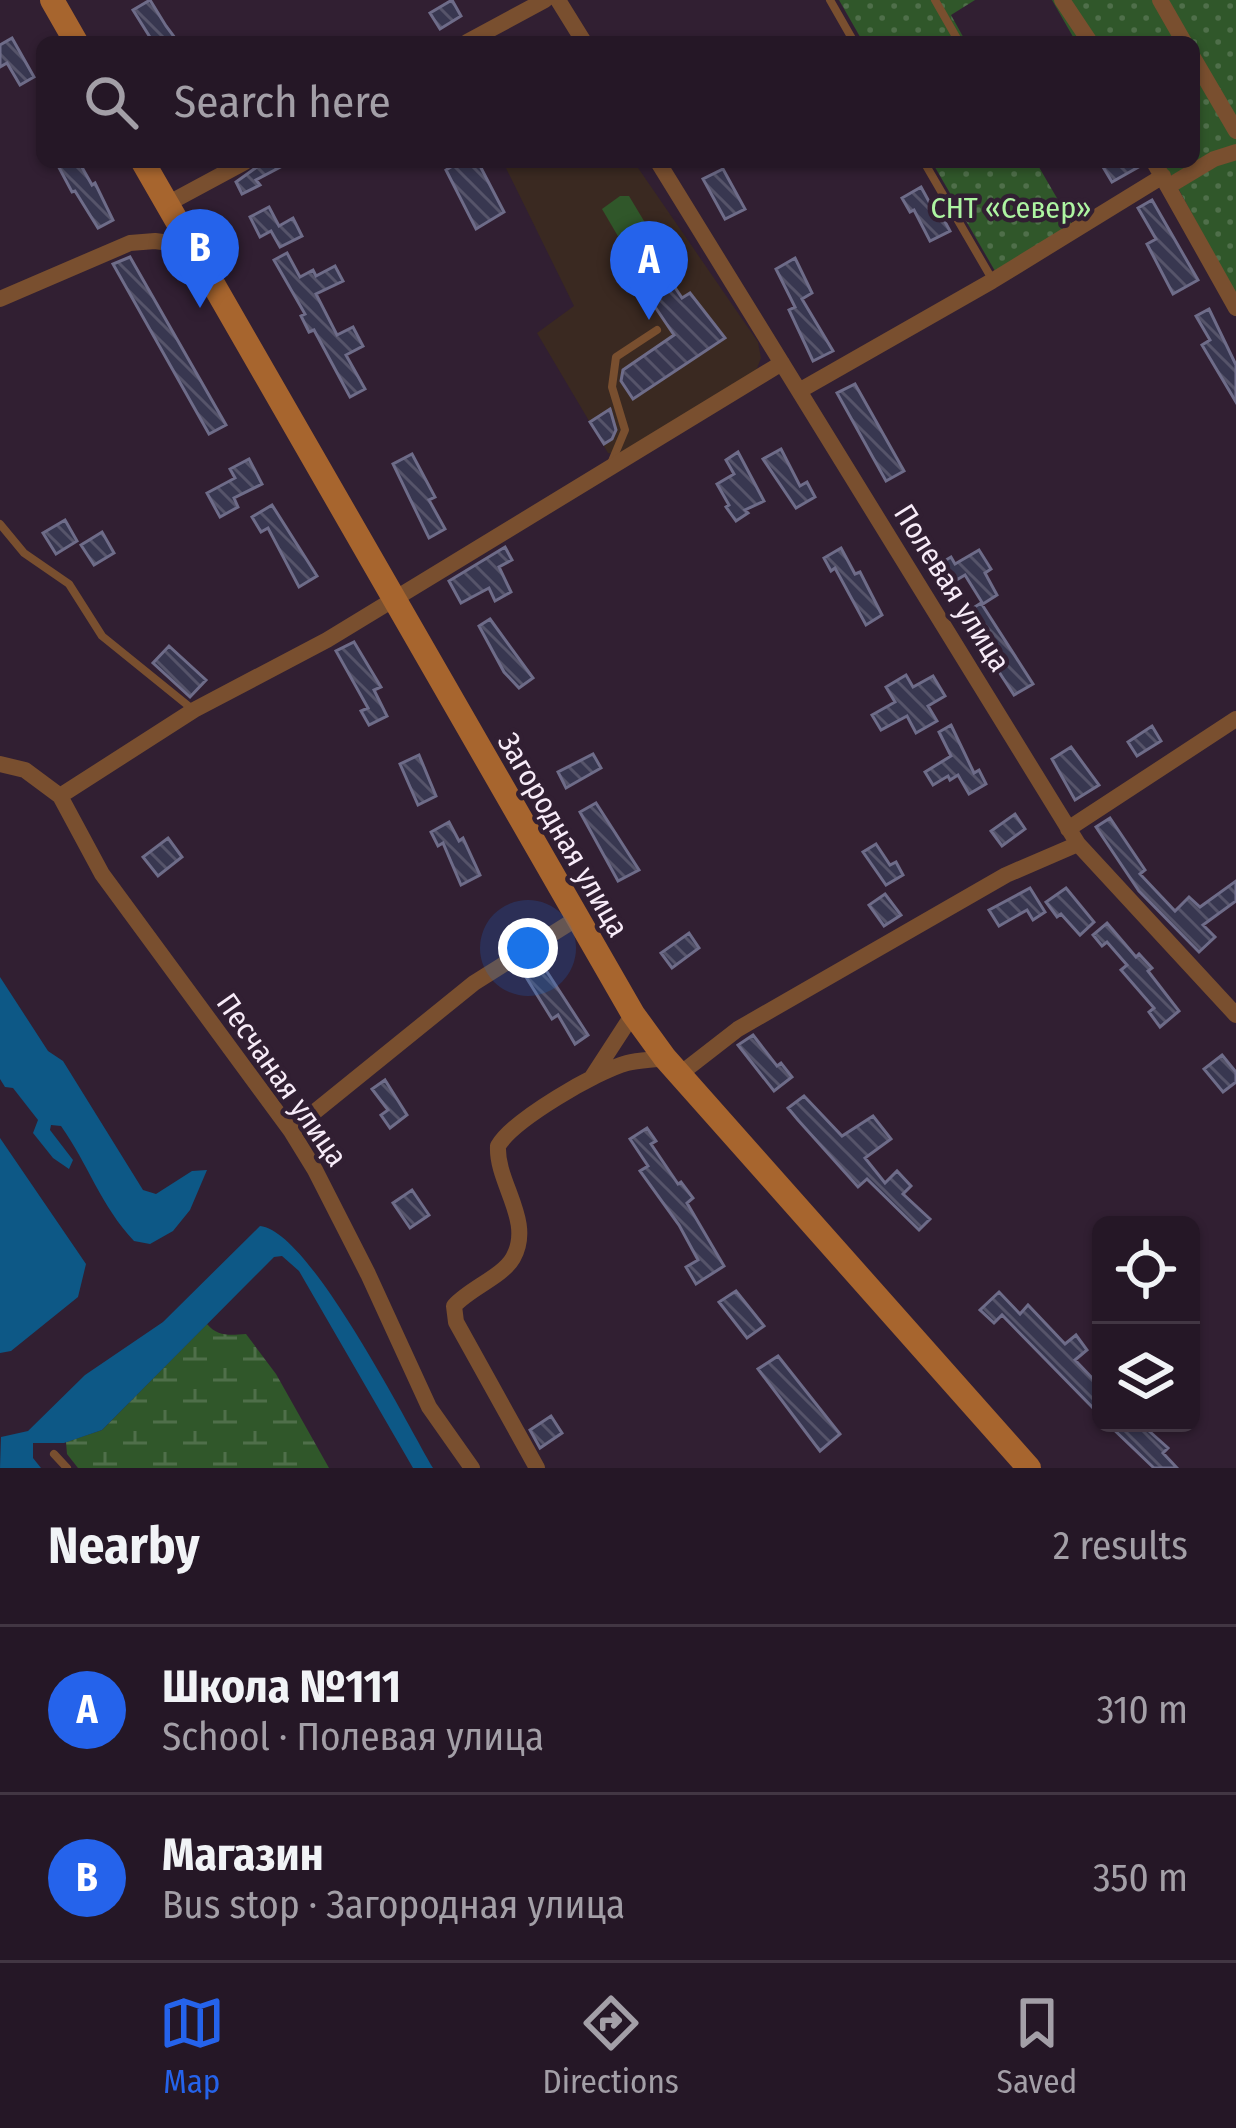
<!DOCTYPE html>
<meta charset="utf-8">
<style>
:root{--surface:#251726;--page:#2d202e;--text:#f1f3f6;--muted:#a39fa7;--line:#423643;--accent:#2563eb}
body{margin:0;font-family:"Fira Sans Condensed",sans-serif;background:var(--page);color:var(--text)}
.controls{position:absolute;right:36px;bottom:36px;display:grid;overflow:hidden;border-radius:18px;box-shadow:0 3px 9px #0004}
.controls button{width:108px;height:108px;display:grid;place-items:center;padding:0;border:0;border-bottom:3px solid var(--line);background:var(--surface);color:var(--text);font:60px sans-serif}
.you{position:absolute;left:528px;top:948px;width:42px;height:42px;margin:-30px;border:9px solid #fff;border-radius:50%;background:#1a73e8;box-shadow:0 0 0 18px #1a73e833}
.badge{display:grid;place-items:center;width:78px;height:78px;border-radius:50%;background:var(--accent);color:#fff;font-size:39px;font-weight:700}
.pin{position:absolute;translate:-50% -99px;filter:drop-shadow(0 3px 6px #0008)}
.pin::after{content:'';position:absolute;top:63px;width:42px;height:36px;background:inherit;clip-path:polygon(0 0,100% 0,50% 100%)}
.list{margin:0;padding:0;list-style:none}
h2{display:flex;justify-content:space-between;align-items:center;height:156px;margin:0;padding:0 48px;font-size:51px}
h2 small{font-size:39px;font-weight:400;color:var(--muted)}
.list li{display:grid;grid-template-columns:78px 1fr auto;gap:36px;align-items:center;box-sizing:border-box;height:168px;padding:0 48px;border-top:3px solid var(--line)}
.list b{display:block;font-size:45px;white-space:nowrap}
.list p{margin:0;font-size:39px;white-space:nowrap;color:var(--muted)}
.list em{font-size:39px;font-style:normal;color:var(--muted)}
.icon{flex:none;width:66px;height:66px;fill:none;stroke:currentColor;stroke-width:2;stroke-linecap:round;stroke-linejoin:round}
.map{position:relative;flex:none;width:1236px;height:1468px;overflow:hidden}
.search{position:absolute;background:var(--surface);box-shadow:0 3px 9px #0004;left:36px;right:36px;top:36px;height:132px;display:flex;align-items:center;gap:30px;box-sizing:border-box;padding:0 42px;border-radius:18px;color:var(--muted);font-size:45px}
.sheet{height:492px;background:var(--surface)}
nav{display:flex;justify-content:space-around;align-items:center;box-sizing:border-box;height:168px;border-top:3px solid var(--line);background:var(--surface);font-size:33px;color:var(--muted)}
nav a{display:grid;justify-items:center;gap:6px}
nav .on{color:var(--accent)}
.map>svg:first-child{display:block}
</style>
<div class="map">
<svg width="1236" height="1468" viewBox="0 0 1236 1468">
<defs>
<pattern id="wetland-marsh" width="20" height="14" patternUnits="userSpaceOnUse" patternTransform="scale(3)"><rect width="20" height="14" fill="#30572a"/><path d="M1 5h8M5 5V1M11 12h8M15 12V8" fill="none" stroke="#4f6f4a"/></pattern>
<pattern id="park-dots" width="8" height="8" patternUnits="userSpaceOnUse" patternTransform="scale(3)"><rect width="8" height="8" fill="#30572a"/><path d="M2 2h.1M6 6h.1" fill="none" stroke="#4f6f4a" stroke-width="1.8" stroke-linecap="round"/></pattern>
<pattern id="building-back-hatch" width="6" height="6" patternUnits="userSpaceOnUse" patternTransform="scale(3)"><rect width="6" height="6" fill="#383750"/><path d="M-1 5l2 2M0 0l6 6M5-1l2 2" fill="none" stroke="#56546a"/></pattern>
</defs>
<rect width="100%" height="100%" fill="#311f32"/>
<path fill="#3a2921" d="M512,162h122l124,180 3,16 -5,13 -137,84 -11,-2 -71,-120 37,-27 -69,-140z"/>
<path fill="url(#wetland-marsh)" d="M207,1324c11,13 23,11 39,10l30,40 53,94h-251l-11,-14 -1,-12 36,-12z"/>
<path fill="url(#park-dots)" d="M839,0h136l-24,15 15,27h-103z
M1052,0h184v296l-66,-123 -24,-11h48v-120h-118z
M932,162h104l36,62 -77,47z"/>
<path fill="#30572a" d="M620,196h9l27,45 -2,6 -16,10 -9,-2 -27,-46z"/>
<path fill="#0d5886" d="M0,977l48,74 15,10 80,129 13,4 36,-23 15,-1 -17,40 -17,21 -23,13 -16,-3c-33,-35 -46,-77 -73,-115l-10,-1 -1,5 23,30 -4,9 -16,-11 -20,-25 5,-13 -25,-32 -8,-1 -5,-8z
M0,1138l86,126 -8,33 -67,54 -11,2z
M260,1226c49,4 146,196 173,242h-20l-114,-197 -17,-15 -8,1 -172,173 -38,13h-31v15l8,10h-41l1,-31 27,-6 57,-56 78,-53z"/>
<path fill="url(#building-back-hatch)" stroke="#6e6c89" stroke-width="3" d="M150,0l16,26 12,16h-25l-20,-32z
M452,0l9,16 -21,13 -10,-16z
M12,38l22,39 -14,8 -13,-22 -7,4v-22z
M56,162h23l13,23 3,-2 18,37 -15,8 -23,-37 -3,1z
M264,162h26l-34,18 4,5 -18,9 -6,-12z
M459,162h19l26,50 -28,17 -30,-59z
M1100,162h41l1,3 -30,17z
M723,169l22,40 -20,10 -22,-40z
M921,187l17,31 4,-2 8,15 -20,10 -16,-31 -4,2 -8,-14z
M1152,200l46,80 -25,14 -26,-50 9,-5 -18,-31z
M269,207l10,19 14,-8 9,18 -22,11 -9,-16 -11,6 -10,-20z
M287,253l13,24 13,-7 3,6 19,-10 8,15 -27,13 21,41 16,-8 10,19 -17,9 19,34 -15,8 -36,-67 -5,2 -8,-16 4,-2 -31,-54z
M130,257l96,168 -17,9 -96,-170z
M795,258l17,35 -10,6 31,52 -20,10 -24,-51 6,-3 -19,-38z
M664,271l18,27 8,-5 35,45 -92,61 -12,-18 2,-11 51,-35 -33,-49z
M1209,309l27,56v37l-34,-57 8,-5 -14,-24z
M855,384l49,87 -18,10 -49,-88z
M610,409l6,21 -4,9 -8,5 -14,-22z
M781,449l19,37 7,-4 8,15 -19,11 -33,-49z
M738,452l26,49 -19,9 3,3 -12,8 -10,-14 3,-2 -12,-21 17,-10 -8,-14z
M412,454l23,43 -6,3 16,29 -16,9 -36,-74z
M249,459l13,25 -28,14 4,9 -18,10 -13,-24 28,-15 -5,-9z
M272,505l45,71 -18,11 -31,-59 -7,4 -9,-15z
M65,520l12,21 -21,13 -13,-21z
M102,532l12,21 -20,12 -13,-20z
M505,547l7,13 -13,7 12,25 -16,9 -6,-13 -28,15 -12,-22z
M841,548l14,26 5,-2 22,43 -16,10 -31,-57 -4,3 -7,-13z
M979,550l12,19 -6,4 12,22 -14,9 -18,-29 -17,10 -12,-19 15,-9 4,7z
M981,603l52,81 -19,11 -52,-80z
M490,619l43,59 -14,10 -15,-16 -25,-46z
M354,642l27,45 -7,3 13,26 -18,9 -8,-14 7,-3 -32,-57z
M169,646l37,34 -16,17 -37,-34z
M906,675l7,12 20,-11 12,20 -17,10 9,15 -21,12 -9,-17 -26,14 -9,-15 23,-13 -9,-15z
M951,725l23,48 5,-3 7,14 -17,10 -11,-19 -8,5 -2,-4 -15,9 -8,-13 26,-16 -12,-24z
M1152,726l9,15 -24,15 -9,-14z
M1071,747l28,38 -24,15 -23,-41z
M593,754l8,14 -35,20 -8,-16z
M419,755l17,41 -18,9 -18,-41z
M596,803l43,67 -21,11 -38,-69z
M1015,814l10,15 -23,17 -11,-15z
M1110,818l35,52 -5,4 35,37 14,-14 11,10 36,-26v20l-33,24 12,12 -16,15 -60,-61 -43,-64z
M449,822l10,19 4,-3 17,37 -19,10 -18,-42 -5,3 -7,-14z
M168,838l14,19 -24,19 -15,-19z
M876,844l14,21 6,-3 7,13 -17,10 -23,-33z
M1030,888l15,24 -12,8 -6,-10 -28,16 -10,-16z
M1066,888l28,34 -14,13 -19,-21 -4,3 -11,-15z
M885,894l16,21 -17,11 -15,-21z
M1107,923l29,34 3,-3 13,14 -4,3 31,40 -19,16 -11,-15 5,-4 -33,-38 6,-5 -20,-23 -5,4 -9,-11z
M689,933l10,15 -27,20 -11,-15z
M538,958l50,77 -13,9 -17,-29 -6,4 -31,-50z
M753,1035l24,31 4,-3 11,14 -18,14 -36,-46z
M1222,1055l14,17v10l-13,10 -19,-23z
M385,1080l22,35 -17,13 -9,-13 7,-5 -16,-21z
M804,1096l38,40 31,-20 18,23 -26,19 20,25 12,-12 14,15 -8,8 27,25 -11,11 -52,-51 -9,8 -60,-67 -10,-12z
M647,1128l9,13 -5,3 27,40 3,-2 12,16 -6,5 37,63 -28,18 -10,-17 12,-7 -19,-35 -39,-54 8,-5 -18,-27z
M412,1190l17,25 -19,13 -17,-25z
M736,1291l28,35 -17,12 -28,-36z
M999,1292l21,22 8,-9 37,39 11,-9 11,15 -12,10 20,21 6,-5v40l-99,-101 -8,8 -14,-13z
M778,1356l62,78 -20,17 -62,-82z
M551,1416l11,17 -22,15 -10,-18z
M1107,1423h33l28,25 -5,5 14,15h-23z"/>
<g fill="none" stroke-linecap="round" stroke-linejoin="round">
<path stroke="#794f2f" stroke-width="8" d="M830,0l24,42
M935,0l24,42
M924,162l68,117
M612,461l13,-31 -13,-43 4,-30 41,-27
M0,524l24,29 45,31 33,52 89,72
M54,1454l13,14"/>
<path stroke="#794f2f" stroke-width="16" d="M558,0l26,42
M1062,0l28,42
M1160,0l24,42
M467,42l78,-42
M1194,59l42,72
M658,162l420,682 158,171
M1154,162l82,146
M1169,186l45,-27 22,-7
M167,204l78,-42
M0,299l130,-56 25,-2 37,5
M799,391l193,-110 171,-105
M0,764l25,6 35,26 42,78 189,257 24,39 53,104 61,133 43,61
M60,796l134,-86 133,-70 455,-277
M1068,829l168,-110
M680,1074l58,-45 268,-154 72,-31
M592,1077l41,-63
M291,1131l183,-148 102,-64
M537,1468l-81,-146 -2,-16c16,-18 48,-29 59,-48 21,-37 -17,-75 -15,-112 15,-26 99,-75 129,-83 12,-3 26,-3 38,-5"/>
<path stroke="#a7652e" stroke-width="24" d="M52,0l24,42
M143,162l490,852 32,44 364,410"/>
</g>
<g text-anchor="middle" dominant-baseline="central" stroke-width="9" stroke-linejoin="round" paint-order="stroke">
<g font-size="30" fill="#aef5a2" stroke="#311f32">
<text x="1011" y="208">СНТ «Север»</text>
</g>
<g font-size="30" fill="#f7ebf8" stroke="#311f32">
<text transform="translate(952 588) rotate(58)">Полевая улица</text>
<text transform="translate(563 835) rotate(60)">Загородная улица</text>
<text transform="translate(282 1080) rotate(55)">Песчаная улица</text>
</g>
</g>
</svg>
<div class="controls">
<button><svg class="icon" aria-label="locate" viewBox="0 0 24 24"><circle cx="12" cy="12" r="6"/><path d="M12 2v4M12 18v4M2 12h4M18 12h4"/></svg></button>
<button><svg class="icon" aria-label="layers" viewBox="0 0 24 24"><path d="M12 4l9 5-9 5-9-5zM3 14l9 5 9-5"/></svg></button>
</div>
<div class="you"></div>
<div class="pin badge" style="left:649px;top:320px">A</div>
<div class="pin badge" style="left:200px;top:308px">B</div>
<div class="search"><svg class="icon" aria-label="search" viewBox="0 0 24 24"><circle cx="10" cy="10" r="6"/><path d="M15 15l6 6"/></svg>Search here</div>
</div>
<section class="sheet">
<h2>Nearby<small>2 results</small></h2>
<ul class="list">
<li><span class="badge">A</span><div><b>Школа №111</b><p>School · Полевая улица</p></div><em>310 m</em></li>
<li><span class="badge">B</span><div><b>Магазин</b><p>Bus stop · Загородная улица</p></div><em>350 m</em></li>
</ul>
</section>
<nav>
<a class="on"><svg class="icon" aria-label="map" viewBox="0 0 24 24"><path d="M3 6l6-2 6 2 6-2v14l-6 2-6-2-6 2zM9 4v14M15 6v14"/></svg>Map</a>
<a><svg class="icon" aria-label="directions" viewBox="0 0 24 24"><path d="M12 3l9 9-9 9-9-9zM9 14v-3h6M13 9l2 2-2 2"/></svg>Directions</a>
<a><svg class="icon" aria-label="saved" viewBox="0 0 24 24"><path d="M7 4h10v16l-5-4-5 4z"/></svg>Saved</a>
</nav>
